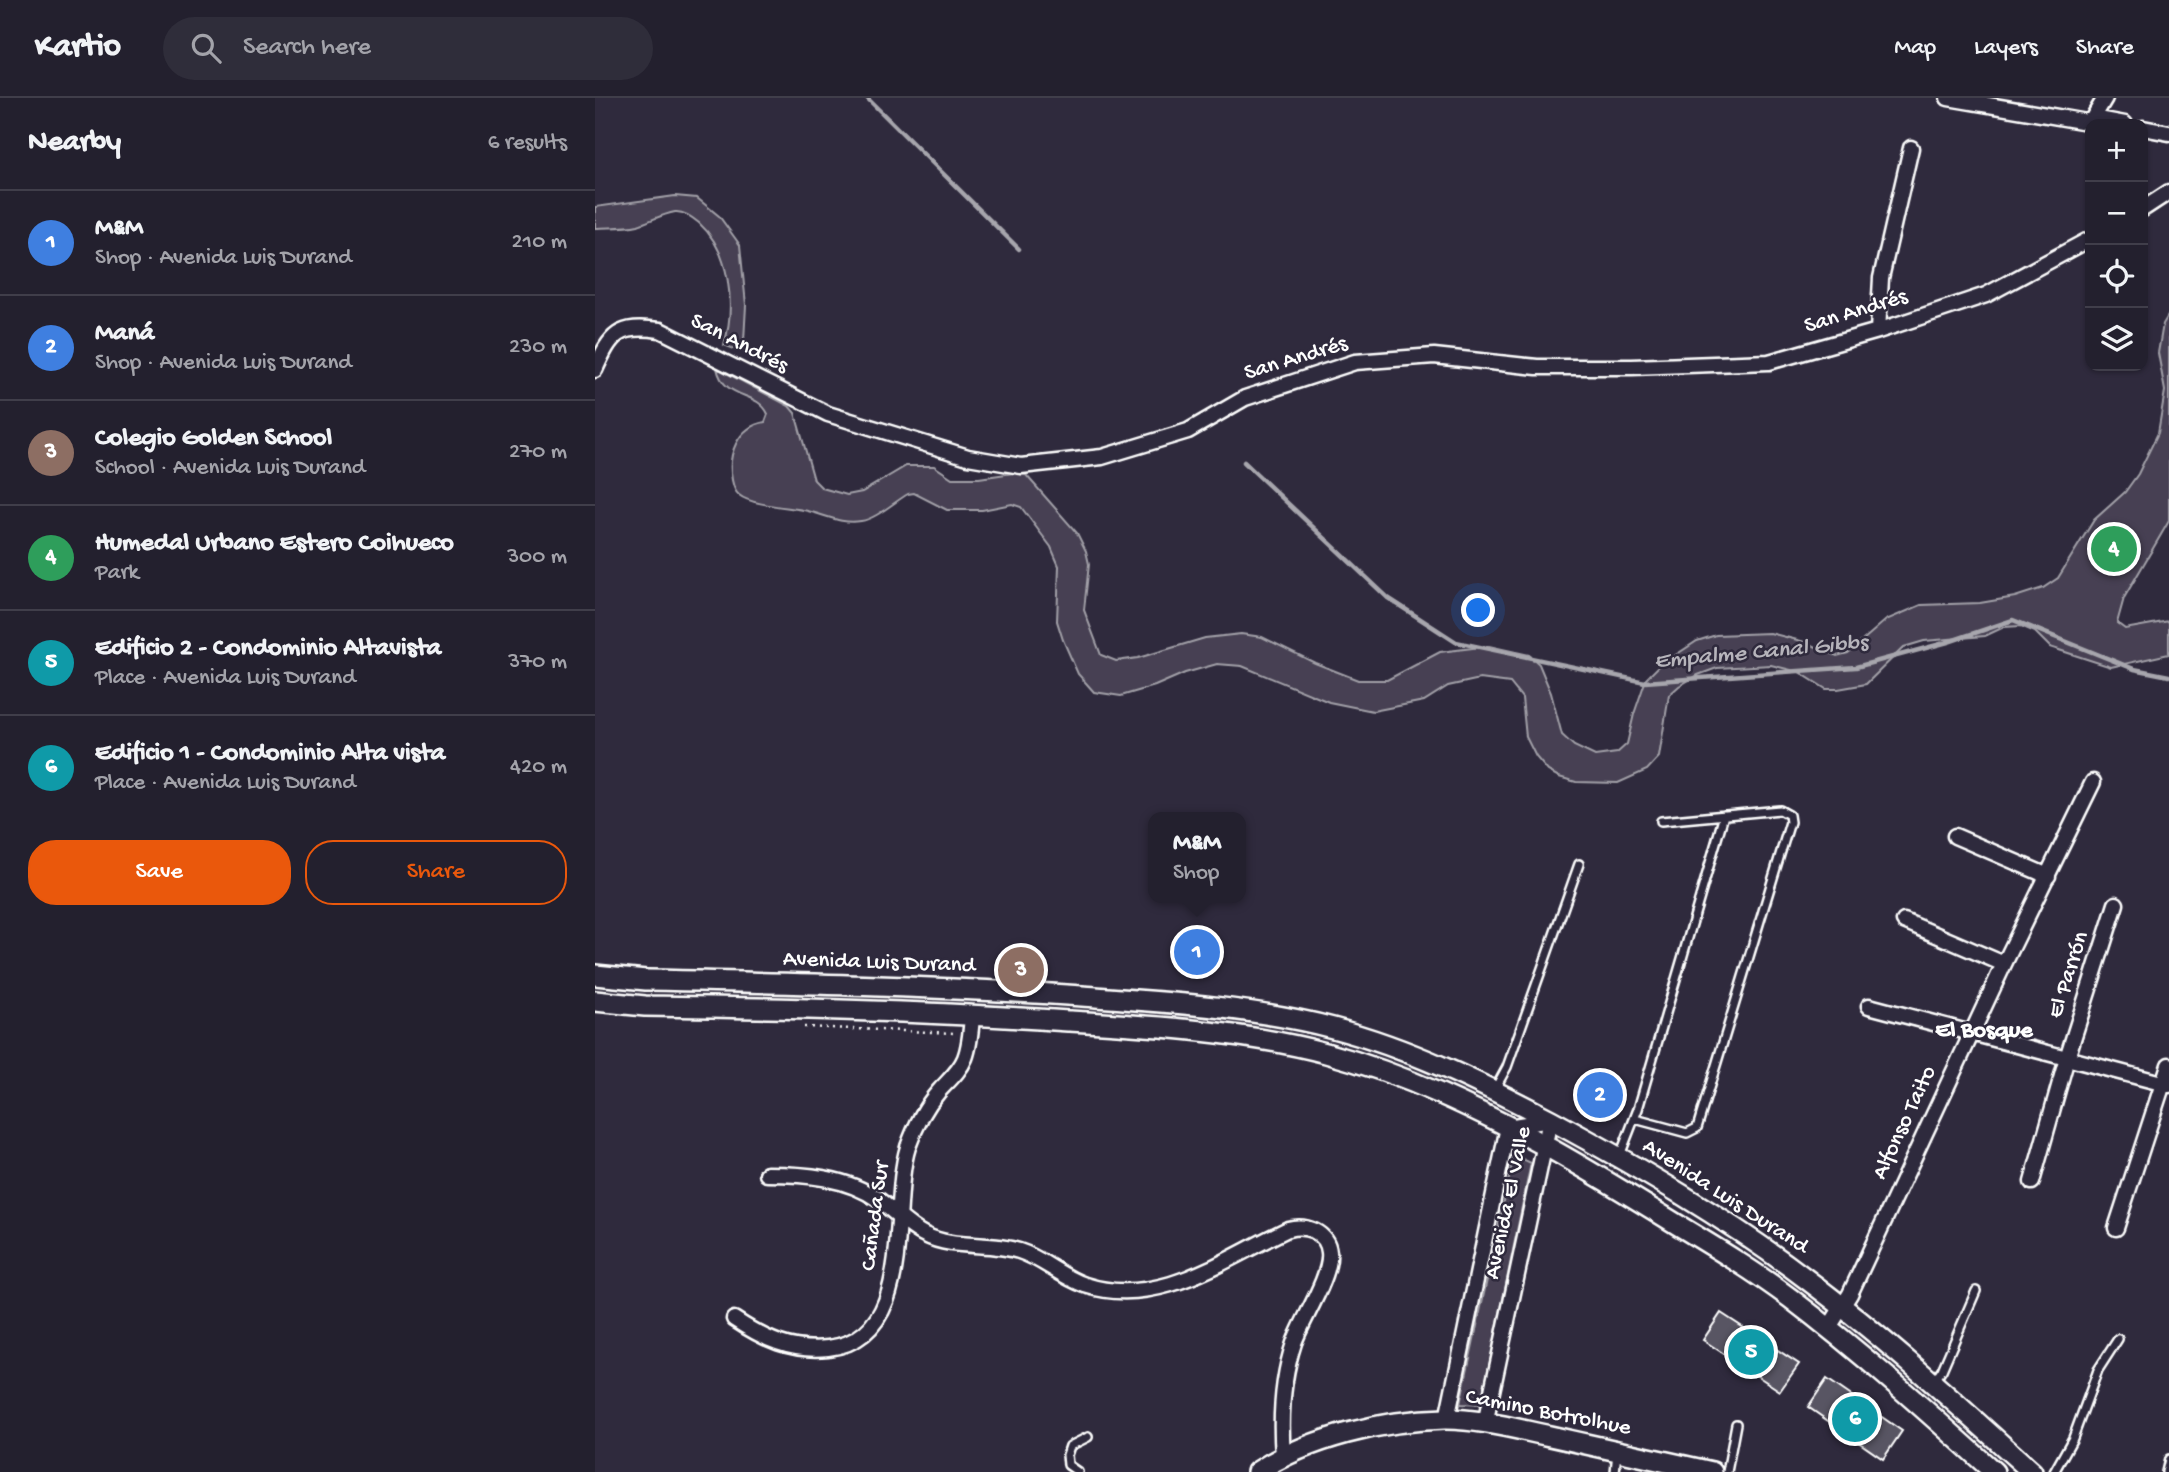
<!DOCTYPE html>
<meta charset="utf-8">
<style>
:root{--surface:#23202e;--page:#2f2d3a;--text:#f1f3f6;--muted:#a3a3aa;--line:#403e4a;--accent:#ea580c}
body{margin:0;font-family:"Gochi Hand",sans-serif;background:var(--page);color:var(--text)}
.controls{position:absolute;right:21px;top:21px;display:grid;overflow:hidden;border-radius:14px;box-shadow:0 2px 5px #0004}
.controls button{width:63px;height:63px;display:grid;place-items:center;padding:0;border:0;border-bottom:2px solid var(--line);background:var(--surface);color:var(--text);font:35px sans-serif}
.you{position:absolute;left:884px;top:513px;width:24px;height:24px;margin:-18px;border:5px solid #fff;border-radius:50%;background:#1a73e8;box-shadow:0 0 0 10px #1a73e833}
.badge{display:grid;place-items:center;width:46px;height:46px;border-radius:50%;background:var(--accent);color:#fff;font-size:23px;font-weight:700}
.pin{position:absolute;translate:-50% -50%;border:4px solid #fff;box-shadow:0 2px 7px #0006}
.popup{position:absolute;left:553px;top:714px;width:98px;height:91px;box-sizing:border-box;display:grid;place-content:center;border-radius:14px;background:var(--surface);filter:drop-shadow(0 2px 5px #0005);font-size:23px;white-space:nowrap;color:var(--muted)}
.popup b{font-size:26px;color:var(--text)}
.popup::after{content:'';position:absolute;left:50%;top:100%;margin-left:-14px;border:14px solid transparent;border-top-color:var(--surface)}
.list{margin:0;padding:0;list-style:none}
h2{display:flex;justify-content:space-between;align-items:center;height:91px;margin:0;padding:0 28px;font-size:30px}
h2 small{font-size:23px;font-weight:400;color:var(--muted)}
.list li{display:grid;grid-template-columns:46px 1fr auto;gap:21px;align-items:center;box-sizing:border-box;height:105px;padding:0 28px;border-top:2px solid var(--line)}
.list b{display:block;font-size:26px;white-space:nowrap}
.list p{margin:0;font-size:23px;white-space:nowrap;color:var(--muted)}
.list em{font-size:23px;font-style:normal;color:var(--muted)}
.actions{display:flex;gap:14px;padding:21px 28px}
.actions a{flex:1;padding:16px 0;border:2px solid var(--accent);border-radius:28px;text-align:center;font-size:24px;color:var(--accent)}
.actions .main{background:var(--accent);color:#fff}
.icon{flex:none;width:38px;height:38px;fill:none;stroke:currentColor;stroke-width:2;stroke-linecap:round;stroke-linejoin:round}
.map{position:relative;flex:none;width:1574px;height:1374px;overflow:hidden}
header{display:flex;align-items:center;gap:42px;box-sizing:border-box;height:98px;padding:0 35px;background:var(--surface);border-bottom:2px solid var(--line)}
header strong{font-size:33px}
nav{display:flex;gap:38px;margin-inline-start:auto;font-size:24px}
.search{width:490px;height:63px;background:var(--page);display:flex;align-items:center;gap:18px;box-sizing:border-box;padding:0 24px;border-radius:38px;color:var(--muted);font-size:26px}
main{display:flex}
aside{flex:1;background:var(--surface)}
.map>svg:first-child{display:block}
</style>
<header>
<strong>Kartio</strong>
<div class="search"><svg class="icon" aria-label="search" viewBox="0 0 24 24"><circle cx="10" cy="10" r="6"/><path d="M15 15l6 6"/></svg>Search here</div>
<nav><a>Map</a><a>Layers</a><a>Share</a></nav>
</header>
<main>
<aside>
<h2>Nearby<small>6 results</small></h2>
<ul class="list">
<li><span class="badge" style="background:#3f7fe0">1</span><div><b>M&amp;M</b><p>Shop · Avenida Luis Durand</p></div><em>210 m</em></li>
<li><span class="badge" style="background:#3f7fe0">2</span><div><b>Maná</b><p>Shop · Avenida Luis Durand</p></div><em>230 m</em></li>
<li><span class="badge" style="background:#8d6e63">3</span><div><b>Colegio Golden School</b><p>School · Avenida Luis Durand</p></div><em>270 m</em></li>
<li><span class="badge" style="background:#2e9e5b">4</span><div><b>Humedal Urbano Estero Coihueco</b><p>Park</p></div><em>300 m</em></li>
<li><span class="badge" style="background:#0f9aa8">5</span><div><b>Edificio 2 - Condominio Altavista</b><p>Place · Avenida Luis Durand</p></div><em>370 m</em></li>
<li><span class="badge" style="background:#0f9aa8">6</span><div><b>Edificio 1 - Condominio Alta vista</b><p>Place · Avenida Luis Durand</p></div><em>420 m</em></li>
</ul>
<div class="actions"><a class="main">Save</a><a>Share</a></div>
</aside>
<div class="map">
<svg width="1574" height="1374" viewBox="0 0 1574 1374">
<rect width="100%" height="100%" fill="#2f2a3d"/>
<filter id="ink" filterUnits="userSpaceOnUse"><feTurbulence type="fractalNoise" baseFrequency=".0143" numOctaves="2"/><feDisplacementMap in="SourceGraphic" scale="14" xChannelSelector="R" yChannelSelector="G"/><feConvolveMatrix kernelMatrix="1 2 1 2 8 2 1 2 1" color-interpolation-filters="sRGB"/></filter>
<g filter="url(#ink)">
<path fill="#464152" stroke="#a2a0a8" stroke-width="2" d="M80,98l22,2 22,18 21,29 6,60 -2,36 -5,10 -15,-6c12,-39 6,-94 -25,-122 -7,-6 -15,-12 -24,-11 -12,2 -25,9 -37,13 -13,3 -29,2 -43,3v-21z
M1574,216v207l-45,77 -7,25 8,6 44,-8v33l-58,13 -61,-20 -15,-15 -14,-6 -17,1 -19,9 -61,5 -20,6 -38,37 -28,5h-12l-27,-17 -28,-7 -54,3 -19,7 -19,11 -10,9 -10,62 -12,13 -29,13 -42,-1 -17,-5 -11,-6 -12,-14 -10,-20 -4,-39 -12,-15 -30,-4 -32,7 -24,15 -51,10 -44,-9 -87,-36 -25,-2 -32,9 -30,13 -34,10 -27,-4 -16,-18 -15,-34 -6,-19 2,-55 -8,-19 -30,-40 -9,-3 -30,6h-35l-33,-17 -6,1c-14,8 -32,25 -47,27 -21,4 -39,-8 -58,-11 -16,-3 -52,-5 -64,-15 -4,-3 -6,-10 -7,-15 -5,-25 5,-53 33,-58l3,-8c-11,-24 -44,-13 -51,-46l72,38 6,7 19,67 8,8 25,7 15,-3 44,-26h28l18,12h27l34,-5 13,2 51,58 9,18 3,13 -5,46 17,45 15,6 22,-3 67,-20 36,-4 21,3 53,26 43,17h29l53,-28 49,-6 40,9 10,9 12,29 11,42 12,11 21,10 22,-3 10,-9 7,-30 12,-35 13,-13 38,-25 19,-6 54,-2 35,9 32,14 11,-3 38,-33 35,-15 59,-2 35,-6 28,-9 15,-10 36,-58 31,-28 13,-18 20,-41 7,-42 -7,-38 5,-29z
M919,1057l17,8 -50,242 -21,-1z"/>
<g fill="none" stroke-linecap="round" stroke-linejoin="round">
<path stroke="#a7a6ad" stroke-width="4.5" d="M272,0l152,151
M649,364l144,136 68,44 189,40 211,-15 92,-25 65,-22 121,49 35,7"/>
</g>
<path fill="#595564" stroke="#fff" stroke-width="2" d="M1126,1215l78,51 -19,27 -77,-51z
M1232,1281l75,52 -19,28 -75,-52z"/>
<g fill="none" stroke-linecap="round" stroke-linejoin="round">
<g stroke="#fff" stroke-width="12">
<path id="lane" d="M900,991l12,-22 72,-203
M1040,1021l52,14 10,-5 93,-306 -1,-7 -9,-5 -119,11
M1024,1060l19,-49 86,-294
M1338,1285l9,-13 34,-79
M483,1374l-10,-7 -1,-10 3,-9 18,-9
M1020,1374l2,-20
M1132,1374l9,-48
M1459,1374l19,-34 25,-68 20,-31
M1571,1374l3,-13"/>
</g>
<g stroke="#fff" stroke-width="19">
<path id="street" d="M1353,0l139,24 6,-4 32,6
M1498,20l12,-20
M1548,30l26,5
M1548,111l26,-17
M1283,233l3,-53 30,-130
M0,272c16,-36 23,-46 65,-40l168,84 140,43 53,9 81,-9 86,-26 57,-33 110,-36 79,-6 103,11h95l137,-5 109,-31 108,-36 104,-56
M1360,738l93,40
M1309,823l100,43
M1274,908l300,79
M172,1076c37,0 80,3 112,26 15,11 29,27 46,35 29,15 63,6 94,16 23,7 42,26 66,34 74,24 139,-26 203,-56 18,-5 39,3 41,23 3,23 -27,68 -35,91 -12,36 -14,75 -11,113
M1437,1084l35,-124 49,-154
M1521,1130l53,-163
M139,1221c30,20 57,33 94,29 90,-10 61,-141 80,-201 7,-20 17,-40 31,-56 9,-10 21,-20 26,-33 5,-13 6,-28 7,-42
M1233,1231l22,-35 154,-330 89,-182
M852,1321l61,-292 42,-7 -65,304"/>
</g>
<g stroke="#fff" stroke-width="24">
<path id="secondary" d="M0,877l51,5c145,3 291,6 436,16 84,6 170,11 251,32 76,20 148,55 218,92 87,47 175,98 254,158 79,59 153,127 227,194
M0,903l50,5c141,2 282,5 423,15 86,5 174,10 258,32 79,21 153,57 225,96 43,24 85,50 127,76 38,23 76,46 112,73 71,54 138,114 204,174
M662,1374c51,-34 127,-52 188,-53 35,0 71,10 105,17 54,12 108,24 162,36"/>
</g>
<path stroke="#fff" stroke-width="2.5" stroke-dasharray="2 5" stroke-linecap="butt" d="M209,929l151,6"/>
<use href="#lane" stroke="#2f2a3d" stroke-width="7"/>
<use href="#street" stroke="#2f2a3d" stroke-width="14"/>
<use href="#secondary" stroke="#2f2a3d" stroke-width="19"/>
</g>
</g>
<g text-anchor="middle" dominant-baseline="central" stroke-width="5" stroke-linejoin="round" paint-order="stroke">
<g font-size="23" fill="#fff" stroke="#2f2a3d">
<text transform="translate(1261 214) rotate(-17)">San Andrés</text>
<text transform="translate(144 246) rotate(27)">San Andrés</text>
<text transform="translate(701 261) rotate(-17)">San Andrés</text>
<text transform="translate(284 865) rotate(2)">Avenida Luis Durand</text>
<text transform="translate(1474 877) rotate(-72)">El Parrón</text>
<text transform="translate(1310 1025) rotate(-65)">Alfonso Taito</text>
<text transform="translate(1130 1099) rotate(33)">Avenida Luis Durand</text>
<text transform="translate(914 1105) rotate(-78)">Avenida El Valle</text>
<text transform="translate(281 1118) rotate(-83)">Cañada Sur</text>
<text transform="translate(953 1315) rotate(11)">Camino Botrolhue</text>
</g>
<g font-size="24" font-style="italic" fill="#b6b4bb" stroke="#2f2a3d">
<text transform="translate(1166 555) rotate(-5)">Empalme Canal Gibbs</text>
</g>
<g font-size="24" font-weight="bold" fill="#fff" stroke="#2f2a3d">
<text x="1389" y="933">El Bosque</text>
</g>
</g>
</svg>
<div class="controls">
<button>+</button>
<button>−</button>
<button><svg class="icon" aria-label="locate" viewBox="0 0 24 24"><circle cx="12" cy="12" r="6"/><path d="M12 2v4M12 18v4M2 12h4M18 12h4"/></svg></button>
<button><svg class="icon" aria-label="layers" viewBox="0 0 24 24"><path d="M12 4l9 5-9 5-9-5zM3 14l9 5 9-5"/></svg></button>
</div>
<div class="you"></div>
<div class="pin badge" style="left:602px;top:854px;background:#3f7fe0">1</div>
<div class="popup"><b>M&amp;M</b>Shop</div>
<div class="pin badge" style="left:1005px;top:997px;background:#3f7fe0">2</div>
<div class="pin badge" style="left:426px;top:872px;background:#8d6e63">3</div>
<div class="pin badge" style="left:1519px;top:451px;background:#2e9e5b">4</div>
<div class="pin badge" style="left:1156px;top:1254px;background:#0f9aa8">5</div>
<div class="pin badge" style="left:1260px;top:1321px;background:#0f9aa8">6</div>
</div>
</main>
